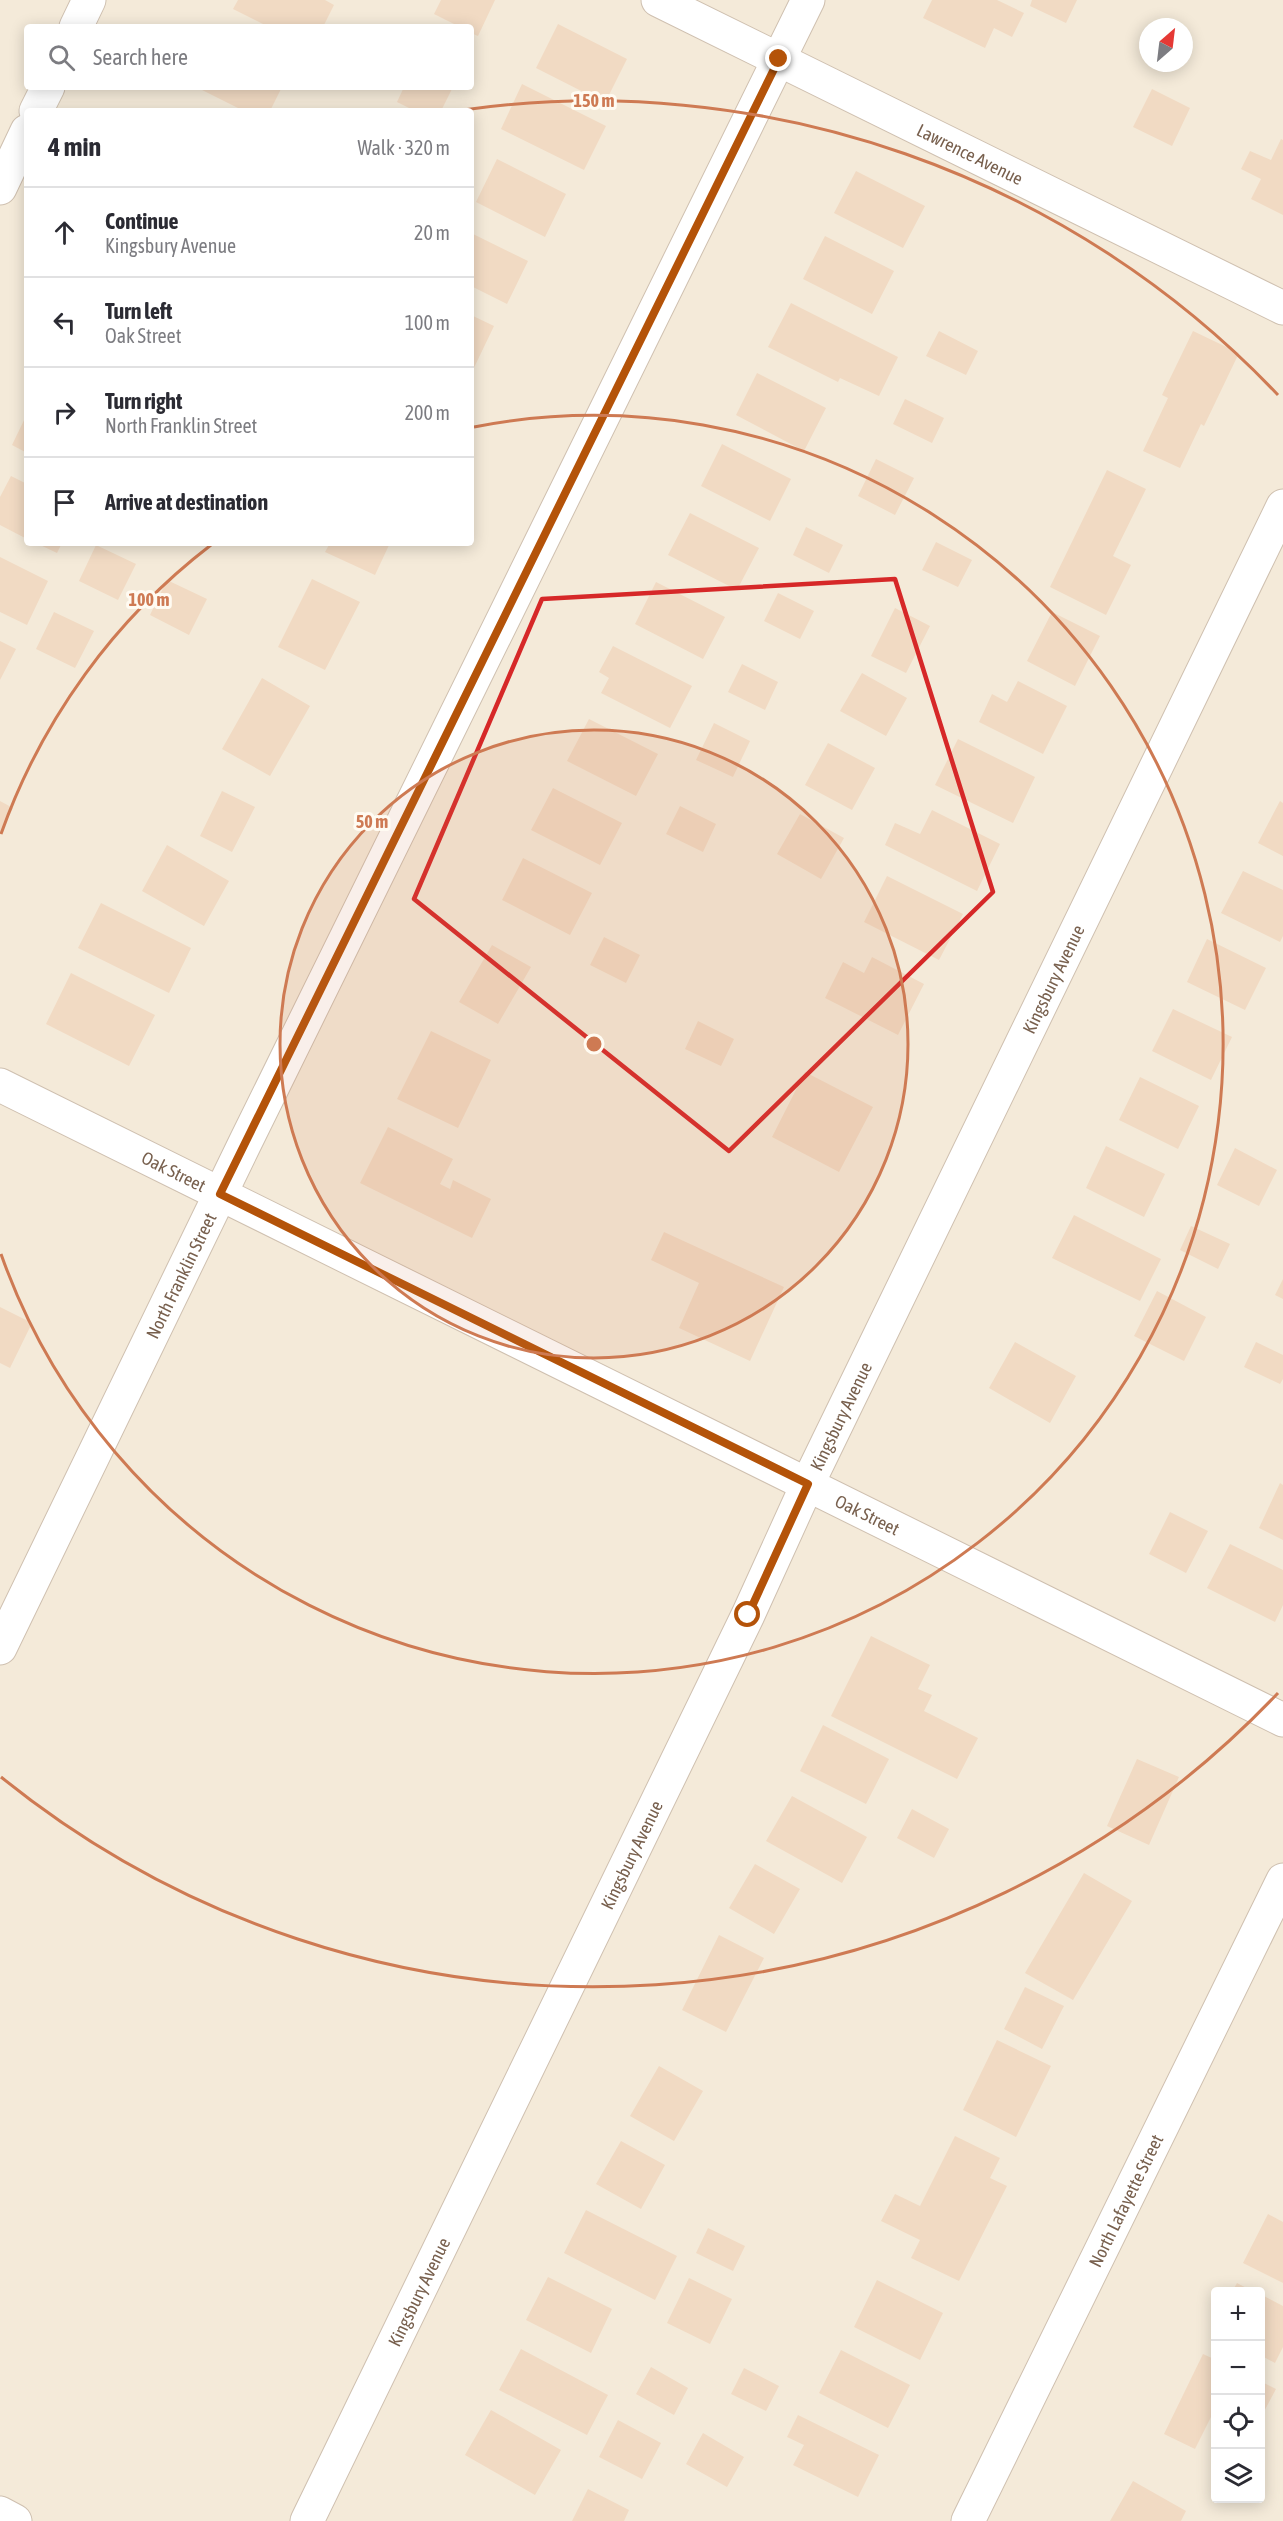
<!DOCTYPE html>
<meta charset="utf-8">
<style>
:root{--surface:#fff;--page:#f7f7f7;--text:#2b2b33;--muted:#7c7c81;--line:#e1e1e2}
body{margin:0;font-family:"Asap Condensed",sans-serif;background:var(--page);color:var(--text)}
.controls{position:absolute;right:18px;bottom:18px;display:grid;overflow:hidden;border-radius:6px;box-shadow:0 3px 15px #0003}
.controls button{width:54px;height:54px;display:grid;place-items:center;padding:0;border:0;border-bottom:2px solid var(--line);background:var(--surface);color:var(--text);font:30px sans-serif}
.compass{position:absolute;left:1139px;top:18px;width:54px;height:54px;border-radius:50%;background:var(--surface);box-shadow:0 3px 15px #0003;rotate:28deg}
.stop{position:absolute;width:18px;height:18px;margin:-14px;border:4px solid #b45309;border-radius:50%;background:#fff}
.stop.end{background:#b45309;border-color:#fff;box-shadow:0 2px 6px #0008}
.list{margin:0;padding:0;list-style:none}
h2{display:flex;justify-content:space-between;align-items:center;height:78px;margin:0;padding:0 24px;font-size:26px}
h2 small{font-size:20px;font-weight:400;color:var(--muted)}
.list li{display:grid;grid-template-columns:39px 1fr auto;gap:18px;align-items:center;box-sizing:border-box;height:90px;padding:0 24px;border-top:2px solid var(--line)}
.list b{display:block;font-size:22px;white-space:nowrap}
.list p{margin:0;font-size:20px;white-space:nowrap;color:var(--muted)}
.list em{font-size:20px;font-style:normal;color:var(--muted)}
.icon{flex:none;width:33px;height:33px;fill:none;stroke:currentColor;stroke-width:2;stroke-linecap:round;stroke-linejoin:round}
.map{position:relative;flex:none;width:1283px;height:2521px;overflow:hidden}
.search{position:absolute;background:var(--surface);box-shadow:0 3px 15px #0003;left:24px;top:24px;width:450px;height:66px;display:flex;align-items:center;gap:15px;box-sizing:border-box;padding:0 21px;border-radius:6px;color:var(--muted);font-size:22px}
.panel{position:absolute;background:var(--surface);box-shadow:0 3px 15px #0003;left:24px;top:108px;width:450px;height:438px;border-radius:6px}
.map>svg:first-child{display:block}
</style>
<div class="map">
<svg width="1283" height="2521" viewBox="0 0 1283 2521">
<rect width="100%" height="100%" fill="#fcf7eb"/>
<path fill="#f4ead9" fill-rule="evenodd" d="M0,0h1283v2521h-1283zM27,27h444v60h-444zM1148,27h36v36h-36zM27,111h444v432h-444zM1216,2292h44v206h-44z"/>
<path fill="#f1dac3" d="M238,0h87l9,5 -11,22h-54l-36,-18z
M441,0h54l-17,36 -7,-3v-6h-11l-26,-13z
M932,0h65l27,13 -12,24 -18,-9 -9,20 -62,-30z
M1032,0h45l-11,23 -36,-17z
M558,24l69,35 -22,44 -69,-35z
M522,84l84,42 -22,44 -83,-41z
M196,87h86l-12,24h-26z
M404,87h49l-12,24h-26l-18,-9z
M1152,89l38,19 -18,38 -39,-19z
M1281,139l2,1v75l-32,-16 10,-20 -20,-10 9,-18 21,9z
M497,159l69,35 -21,43 -69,-35z
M856,171l69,35 -22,42 -69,-35z
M471,233l57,28 -21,43 -36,-18z
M825,236l69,35 -22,43 -69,-35z
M791,303l107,54 -19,39 -39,-18 -2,4 -70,-35z
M471,315l23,11 -23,48z
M939,331l39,20 -12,24 -40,-19z
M1193,331l46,22 -35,73 -3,-2 -21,44 -37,-17 25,-53 -6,-3z
M757,373l69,35 -22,43 -68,-36z
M905,399l39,19 -12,25 -39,-19z
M27,414v39l-15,-8z
M722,444l69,35 -21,42 -69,-35z
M876,459l38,19 -19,37 -37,-19z
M1107,470l39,19 -33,67 18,9 -25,50 -56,-28z
M11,476l16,8v55l-27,-14v-28z
M690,513l69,35 -22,42 -69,-35z
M806,527l37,18 -14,28 -36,-18z
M936,542l36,18 -14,27 -36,-17z
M36,543h26l-5,10z
M330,543h60l-15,32 -50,-23z
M96,545l40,19 -18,36 -39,-19z
M0,557l48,24 -21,44 -27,-13z
M312,579l48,23 -35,68 -47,-23z
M167,580l40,19 -18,36 -39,-20z
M656,582l69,35 -22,42 -68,-35z
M778,593l36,18 -14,28 -36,-18z
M895,608l35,18 -24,47 -35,-17z
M54,612l40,19 -19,37 -39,-19z
M1052,612l48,24 -25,50 -48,-25z
M0,641l16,8 -16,31z
M613,646l79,40 -22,42 -69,-35 8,-15 -10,-6z
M742,664l36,18 -13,28 -37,-18z
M862,673l45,25 -21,38 -46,-25z
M262,678l48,28 -40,70 -48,-27z
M1018,681l49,25 -24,48 -64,-32 13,-28 15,8z
M589,719l69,35 -22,42 -69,-35z
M714,723l36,18 -17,36 -37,-17z
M958,739l77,38 -22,46 -78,-38z
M828,743l47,25 -23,42 -47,-25z
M553,788l69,35 -22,42 -69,-35z
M222,791l33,16 -23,45 -32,-16z
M0,801l13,7 -13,27z
M1280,801l3,2v53l-25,-13z
M680,806l36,18 -13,28 -37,-18z
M932,810l68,34 -23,47 -92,-46 10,-22 25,11z
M800,814l44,24 -23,41 -44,-25z
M167,845l62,36 -25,45 -62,-35z
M523,858l69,35 -22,42 -68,-35z
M1243,871l40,19v46l-3,6 -59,-29z
M887,876l76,38 -24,46 -75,-38z
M101,903l90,45 -22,45 -91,-45z
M604,937l36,18 -14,28 -36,-18z
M1207,939l59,29 -21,42 -58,-28z
M492,945l39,22 -33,57 -39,-22z
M872,957l52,27 -26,51 -73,-37 18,-36 21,11z
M71,973l84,42 -26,51 -83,-42z
M1173,1009l59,28 -21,43 -59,-29z
M698,1021l36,18 -13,27 -36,-17z
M431,1031l60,29 -33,68 -61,-29z
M805,1072l68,35 -34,65 -67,-35z
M1140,1077l59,29 -21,43 -59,-29z
M388,1127l65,32 -13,25 10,5 3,-9 38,19 -19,39 -112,-55z
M1106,1146l59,28 -21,43 -58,-29z
M1235,1148l42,22 -18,36 -42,-21z
M1074,1215l87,44 -21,42 -88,-43z
M1191,1226l39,18 -12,25 -38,-19z
M664,1232l120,55 -34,74 -71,-33 20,-45 -48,-23z
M1283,1279v20l-8,-4z
M1157,1291l49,26 -22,44 -50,-25z
M0,1307l32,16 -22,45 -10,-5z
M1015,1342l61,34 -26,47 -61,-35z
M1256,1342l27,13v24l-3,5 -36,-17z
M1280,1483l3,2v55l-24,-12z
M1170,1512l38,19 -22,42 -37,-19z
M1230,1544l53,26v35l-8,17 -68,-34z
M871,1636l59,29 -12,24 14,6 -8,16 54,27 -21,41 -126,-63z
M823,1725l66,34 -23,45 -66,-33z
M1137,1759l42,18 -30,68 -42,-19z
M792,1796l75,41 -25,46 -76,-42z
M912,1809l37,20 -15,29 -37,-20z
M755,1864l45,25 -26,45 -45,-26z
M1084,1873l48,28 -59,99 -48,-27z
M719,1935l45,23 -38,74 -44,-22z
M1025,1987l39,19 -22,43 -38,-20z
M997,2040l54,26 -35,71 -53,-27z
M659,2066l44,25 -29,50 -44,-25z
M955,2136l45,22 -10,20 17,8 -48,95 -48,-23 9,-18 -39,-19 14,-27 25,12z
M621,2141l44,24 -24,44 -45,-25z
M586,2210l91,46 -22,44 -91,-47z
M1268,2214l15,8v61l-40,-20z
M708,2228l37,18 -12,25 -37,-18z
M548,2277l64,32 -21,44 -65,-33z
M689,2278l43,21 -22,45 -43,-21z
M877,2280l66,33 -23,47 -66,-33z
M1237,2283l17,9h-22z
M1260,2294l23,12v41l-8,16 -15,-8z
M521,2349l87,46 -21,40 -88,-45z
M841,2350l69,35 -22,43 -69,-35z
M1203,2354l13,6v59l-5,-2 -16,32 -31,-15z
M651,2367l37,21 -14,27 -38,-21z
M744,2368l35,18 -13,25 -35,-17z
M1260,2381l16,8 -16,30z
M491,2410l70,40 -26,45 -70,-40z
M798,2415l81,40 -21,42 -65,-32 11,-20 -17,-8z
M618,2420l43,23 -19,36 -43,-22z
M703,2433l41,24 -17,30 -41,-23z
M1133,2481l53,30 -5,10h-71z
M588,2489l41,21 -5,11h-52z"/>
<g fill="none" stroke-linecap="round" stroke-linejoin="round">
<g stroke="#cfc0b0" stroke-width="35">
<g id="minor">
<path id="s1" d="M658,0l625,308"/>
<path d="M76,27l13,-27"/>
<path d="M36,111l12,-24"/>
<path d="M0,188l27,-57"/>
<path id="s2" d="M0,1085l1283,635"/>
<path id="s3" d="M0,1648l245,-505 563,-1143"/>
<path d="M0,2513l15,8"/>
<path id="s4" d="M307,2521l441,-906 60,-132 475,-977"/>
<path id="s5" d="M968,2521l315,-641"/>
</g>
</g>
<use href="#minor" stroke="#fff" stroke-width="33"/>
</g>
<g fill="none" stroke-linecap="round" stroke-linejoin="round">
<path stroke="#b45309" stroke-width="8" d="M748,1615l60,-131 -588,-290 559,-1135"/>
</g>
<path fill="none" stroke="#d62828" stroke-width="4.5" stroke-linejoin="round" d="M895,579l98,313 -264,259 -315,-252 128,-300z"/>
<circle cx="594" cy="1044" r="314" fill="#ce7a53" fill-opacity=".12"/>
<g fill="none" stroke="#ce7a53" stroke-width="3">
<circle cx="594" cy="1044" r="314"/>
<path d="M1 834A629 629 0 0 1 211 545M474 427A629 629 0 1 1 1 1254"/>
<path d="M1278 1693A943 943 0 0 1 1 1777M463 110A943 943 0 0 1 1278 395"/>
</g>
<g text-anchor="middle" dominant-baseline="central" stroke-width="6" stroke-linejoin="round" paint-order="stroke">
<g font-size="18" fill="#78604e" stroke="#fffbf2">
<text stroke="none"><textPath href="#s1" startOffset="348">Lawrence Avenue</textPath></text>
<text stroke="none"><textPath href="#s4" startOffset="1713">Kingsbury Avenue</textPath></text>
<text stroke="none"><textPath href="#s2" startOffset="194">Oak Street</textPath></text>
<text stroke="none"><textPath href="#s3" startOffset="414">North Franklin Street</textPath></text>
<text stroke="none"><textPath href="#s4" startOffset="1227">Kingsbury Avenue</textPath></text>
<text stroke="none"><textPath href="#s2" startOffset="968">Oak Street</textPath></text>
<text stroke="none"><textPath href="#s4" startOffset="741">Kingsbury Avenue</textPath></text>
<text stroke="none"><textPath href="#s5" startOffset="357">North Lafayette Street</textPath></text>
<text stroke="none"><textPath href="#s4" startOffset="255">Kingsbury Avenue</textPath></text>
</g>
</g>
<circle cx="594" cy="1044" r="9" fill="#ce7a53" stroke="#fffbf2" stroke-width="3"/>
<g font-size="18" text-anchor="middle" font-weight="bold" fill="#ce7a53" stroke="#fffbf2" stroke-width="6" stroke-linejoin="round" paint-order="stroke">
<text x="594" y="107">150 m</text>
<text x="149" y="606">100 m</text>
<text x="372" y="828">50 m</text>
</g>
</svg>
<div class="controls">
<button>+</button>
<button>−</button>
<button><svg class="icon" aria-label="locate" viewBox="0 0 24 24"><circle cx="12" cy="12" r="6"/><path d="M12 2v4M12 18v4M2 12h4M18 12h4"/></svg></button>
<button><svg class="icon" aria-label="layers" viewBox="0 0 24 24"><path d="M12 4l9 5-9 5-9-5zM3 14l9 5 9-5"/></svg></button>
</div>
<svg class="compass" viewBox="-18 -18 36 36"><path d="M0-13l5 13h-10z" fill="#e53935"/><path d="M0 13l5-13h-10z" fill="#7c7c81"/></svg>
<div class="stop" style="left:748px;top:1615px"></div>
<div class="stop end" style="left:779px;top:59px"></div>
<div class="search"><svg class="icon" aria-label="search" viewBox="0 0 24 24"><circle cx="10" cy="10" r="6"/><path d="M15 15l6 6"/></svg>Search here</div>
<section class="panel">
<h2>4 min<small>Walk · 320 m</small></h2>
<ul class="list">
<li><svg class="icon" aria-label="ahead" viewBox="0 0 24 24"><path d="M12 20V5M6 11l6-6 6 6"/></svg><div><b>Continue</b><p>Kingsbury Avenue</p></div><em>20 m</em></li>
<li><svg class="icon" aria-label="left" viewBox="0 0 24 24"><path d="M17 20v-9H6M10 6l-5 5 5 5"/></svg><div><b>Turn left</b><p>Oak Street</p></div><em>100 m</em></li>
<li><svg class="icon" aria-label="right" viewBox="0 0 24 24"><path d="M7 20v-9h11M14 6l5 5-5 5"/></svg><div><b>Turn right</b><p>North Franklin Street</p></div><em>200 m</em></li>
<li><svg class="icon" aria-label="arrive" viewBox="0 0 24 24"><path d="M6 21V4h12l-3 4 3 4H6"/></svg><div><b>Arrive at destination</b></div></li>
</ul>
</section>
</div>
